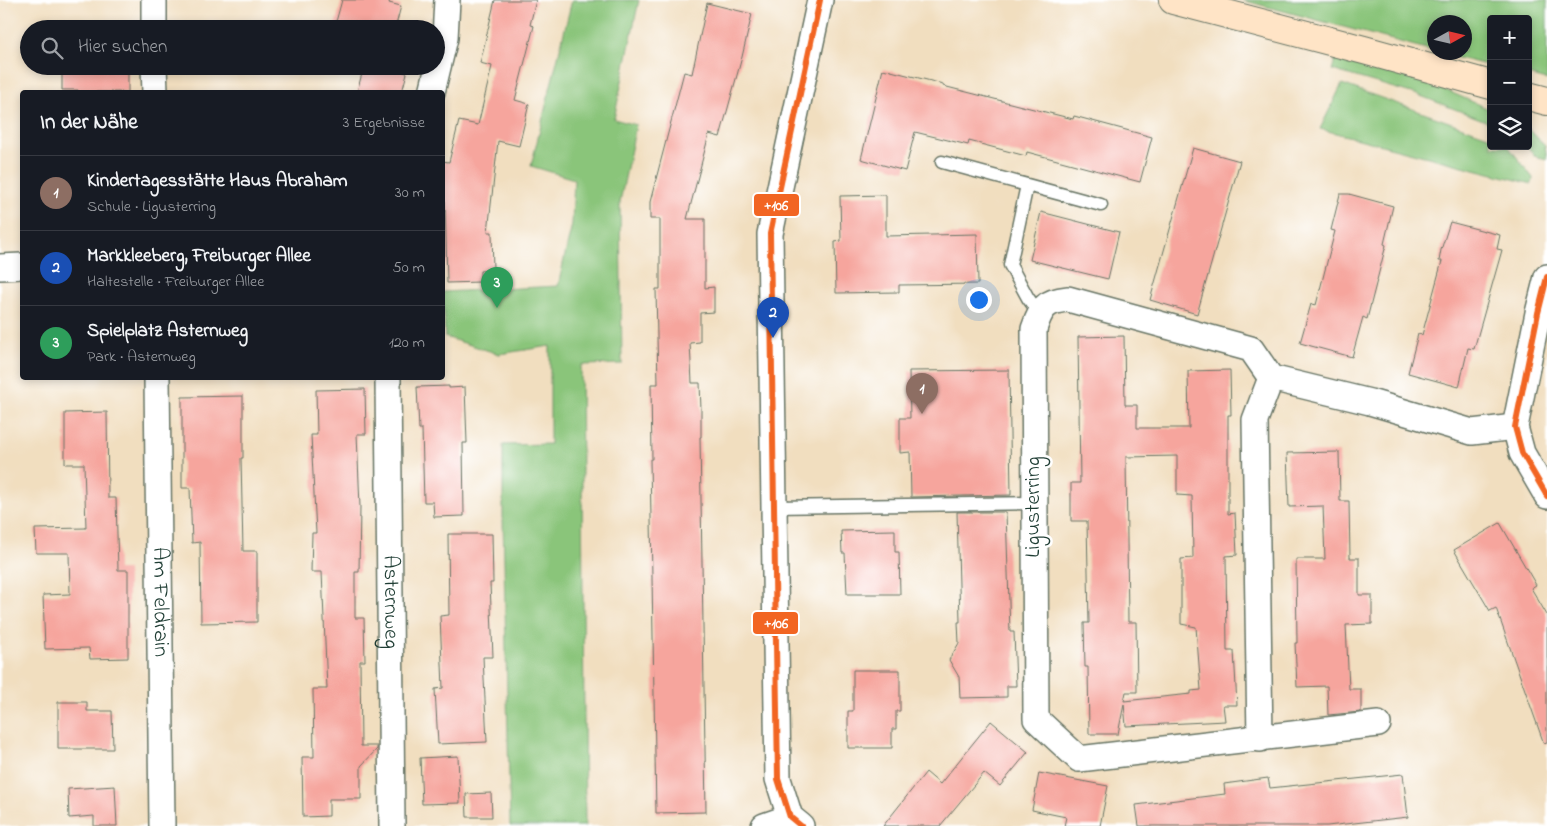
<!DOCTYPE html>
<html lang="de">
<meta charset="utf-8">
<style>
:root{--surface:#171b24;--page:#20242c;--text:#f1f3f6;--muted:#9ea1a6;--line:#363941;--accent:#8c9099}
body{margin:0;font-family:"Indie Flower",sans-serif;background:var(--page);color:var(--text)}
.controls{position:absolute;right:15px;top:15px;display:grid;overflow:hidden;border-radius:5px;box-shadow:0 2px 8px #0003}
.controls button{width:45px;height:45px;display:grid;place-items:center;padding:0;border:0;border-bottom:1px solid var(--line);background:var(--surface);color:var(--text);font:25px sans-serif}
.compass{position:absolute;left:1427px;top:15px;width:45px;height:45px;border-radius:50%;background:var(--surface);box-shadow:0 2px 8px #0003;rotate:82deg}
.you{position:absolute;left:978px;top:299px;width:18px;height:18px;margin:-12px;border:4px solid #fff;border-radius:50%;background:#1a73e8;box-shadow:0 0 0 8px #1a73e833}
.badge{display:grid;place-items:center;width:32px;height:32px;border-radius:50%;background:var(--accent);color:#fff;font-size:16px;font-weight:700}
.pin{position:absolute;translate:-50% -41px;filter:drop-shadow(0 1px 2px #0008)}
.pin::after{content:'';position:absolute;top:26px;width:18px;height:15px;background:inherit;clip-path:polygon(0 0,100% 0,50% 100%)}
.list{margin:0;padding:0;list-style:none}
h2{display:flex;justify-content:space-between;align-items:center;height:65px;margin:0;padding:0 20px;font-size:21px}
h2 small{font-size:16px;font-weight:400;color:var(--muted)}
.list li{display:grid;grid-template-columns:32px 1fr auto;gap:15px;align-items:center;box-sizing:border-box;height:75px;padding:0 20px;border-top:1px solid var(--line)}
.list b{display:block;font-size:19px;white-space:nowrap}
.list p{margin:0;font-size:16px;white-space:nowrap;color:var(--muted)}
.list em{font-size:16px;font-style:normal;color:var(--muted)}
.icon{flex:none;width:28px;height:28px;fill:none;stroke:currentColor;stroke-width:2;stroke-linecap:round;stroke-linejoin:round}
.map{position:relative;flex:none;width:1547px;height:826px;overflow:hidden}
.search{position:absolute;background:var(--surface);box-shadow:0 2px 8px #0003;left:20px;top:20px;width:425px;height:55px;display:flex;align-items:center;gap:12px;box-sizing:border-box;padding:0 18px;border-radius:28px;color:var(--muted);font-size:19px}
.panel{position:absolute;background:var(--surface);box-shadow:0 2px 8px #0003;left:20px;top:90px;width:425px;height:290px;border-radius:5px}
.map>svg:first-child{display:block}
</style>
<div class="map">
<svg width="1547" height="826" viewBox="0 0 1547 826">
<rect width="100%" height="100%" fill="#fff"/>
<filter id="ink" filterUnits="userSpaceOnUse"><feTurbulence type="fractalNoise" baseFrequency=".02" numOctaves="2"/><feDisplacementMap in="SourceGraphic" scale="10" xChannelSelector="R" yChannelSelector="G"/><feConvolveMatrix kernelMatrix="1 2 1 2 8 2 1 2 1" color-interpolation-filters="sRGB"/></filter>
<filter id="wash" filterUnits="userSpaceOnUse"><feTurbulence type="fractalNoise" baseFrequency=".0096" numOctaves="4" result="noise"/><feDisplacementMap in="SourceGraphic" scale="20" xChannelSelector="R" yChannelSelector="G"/><feGaussianBlur stdDeviation="1.12" result="paint"/><feColorMatrix in="noise" values="0 0 0 0 0 0 0 0 0 0 0 0 0 0 0 0 0 1.4 0 .05"/><feComposite in="paint" operator="in"/></filter>
<g filter="url(#wash)">
<rect width="100%" height="100%" fill="#f1debf"/>
<path fill="#8ac57a" stroke="#548157" d="M572,0h67l-25,119 22,6 -16,77 2,162 -41,1 4,461h-75l-7,-307v-74l47,-1v-98l-51,8 -54,-17 -2,-45 115,-6 14,-62 2,-45 -43,-13z
M1242,0h305v80l-19,-5v-56h-37v47l-53,-13 26,-1v-30h-30v29z
M1336,57l96,27 59,26v13l-73,-28 -86,-25z
M1342,84l149,53v9h17l25,32 -1,6 -212,-55z
M1528,128l17,18 2,13 -13,-3 -7,-10z"/>
<g id="blocks">
<path fill="#f6a59d" fill-rule="evenodd" d="M342,0h48l-1,3 12,3 -6,23h-61z
M495,0h41l-6,25 4,1 -19,74 14,4 -10,42 -21,-5 -10,91h4l1,38 -13,1v11l-33,1 -2,-82h-3v-40l7,1 10,-41 19,4 14,-59 -12,-3z
M707,3l45,11 -10,43 -22,80 -11,-3 -22,85h18v69l9,-1v25l-14,1v29l-10,1 2,40h8l1,27v27h-1l6,375 -50,1 -6,-354h2l-1,-75h7l-2,-95h4v-70h-10v-17l34,-130 8,2z
M62,66h66v26h-50v-2h-16z
M364,66h21l22,7 -5,19h-45z
M883,69l60,15v2l130,33 1,-3 78,21 -12,45 -113,-30 -1,4 -57,-15 -1,4 -53,-13 -10,39 -44,-12z
M1193,148l47,13 -43,153 -47,-14z
M1340,194h9l44,12 -9,38 2,1 -19,74 -4,-2 -11,40 -52,-14 11,-39 5,1 19,-74 -4,-1z
M886,195v41l91,-2 1,50 -79,1v7l-63,1 -1,-51 6,-1 -1,-45z
M1041,212l78,20 -11,47 -78,-19z
M1450,222l50,13 -3,14 5,1 -28,99 -6,-1 -9,39 -51,-14 10,-39 4,1 20,-74h-3l2,-11z
M1124,336l1,69h12v23h52l-1,-57 42,-1 1,45h-3v99l7,-1 2,42 -11,1 1,95h7l3,54h-14l2,16 -99,5 -2,-22 -6,30h-29l-1,-67h-3l-1,-44h5l-2,-102h-16v-38h9l-2,-146zM1177,456v39l15,1 1,62 -12,1v65l15,3 5,63 -10,1v3l-67,7 2,-9h11l-1,-70h-8l-2,-165z
M1009,370l2,125 -100,2 -1,-45 -10,1v-35h10l-1,-47z
M449,386v2l16,-1 2,56h-4l1,73 -30,1 -1,-15h-9l-2,-73h-3l-2,-42z
M365,389l1,45h-9l3,73 -1,65h-4v46h9l1,43h-5l1,85h16v3l-16,17v33h-32v17l-26,1 -1,-60h12l-1,-68h14l-5,-117h-11l1,-39h4l-5,-98h6l-1,-45z
M243,396v62h-2l2,93h14v71l-56,1 -1,-81 -8,1 -2,-55h-8v-91z
M107,412l1,86h8l2,72h10v88l-38,1 -1,-11 -44,1 -2,-54 27,-1 -1,-41h-33l-1,-24 51,-1 -2,-64h-19v-51z
M1339,452l1,49h9l1,57h9v37h13v29l-26,1 3,64h12v23l-33,3 -1,-29 -30,1 -2,-44h2l-1,-84h29l-2,-53 -34,1 -2,-54z
M957,512h49l4,120h4l2,54h-9v11l-47,1 -1,-21 -10,-17 10,-17 -1,-21h2z
M1500,523l36,62 -5,3 16,27v128l-3,1 -48,-136 -6,3 -36,-61z
M895,530v22h4l1,42h-53l-2,-41h-3l-1,-22z
M448,534h44l1,49h-3l3,74h-10l4,85 -49,2 -3,-55 8,-1 -3,-72 9,-1z
M853,670h47v41h-4v18h-4v19h-44v-37h5z
M58,702h29v9h25l1,38h-55z
M991,721l37,31 -28,34 -16,-13 -44,53h-57l43,-54 14,12z
M458,756l2,47 -38,1 -2,-46z
M1039,773l69,13 -8,40h-36l2,-9 -34,-7z
M1403,774l5,43 -81,9h-188l-3,-21 89,-11 -1,-10 44,-6 2,10z
M115,786l2,40h-23v-10l-25,2 -1,-29z
M491,793l1,24h-25l-1,-23z"/>
</g>
</g>
<g filter="url(#ink)">
<use href="#blocks" fill-opacity="0" stroke="#687565" stroke-width="1"/>
<g fill="none" stroke-linecap="round" stroke-linejoin="round">
<g stroke="#687565" stroke-width="15">
<path id="lane" d="M942,162l159,43
M1027,185l-17,80 18,33 11,15
M774,507l260,-4"/>
</g>
<g stroke="#687565" stroke-width="28">
<g id="street">
<path d="M154,0v29"/>
<path d="M154,66l1,26"/>
<path d="M432,92l13,-54 2,-38"/>
<path d="M0,267l22,-1"/>
<path d="M1547,277l-9,36 -23,114 7,26 25,43"/>
<path id="s1" d="M157,378l5,448"/>
<path id="s2" d="M388,378l4,448"/>
<path d="M1378,724l-299,35 -43,-40 -2,-390c7,-21 11,-28 34,-30l183,50 20,29 99,24 102,30 43,-5"/>
<path d="M1260,739l-5,-319 16,-42"/>
<path d="M764,826l26,-9"/>
<path d="M801,826l-11,-9 -12,-38 -8,-545 50,-234"/>
</g>
</g>
<g stroke="#687565" stroke-width="30">
<path id="secondary" d="M1173,0l191,50 127,35
M1528,96l19,5"/>
</g>
<use href="#lane" stroke="#fff" stroke-width="12"/>
<use href="#street" stroke="#fff" stroke-width="25"/>
<use href="#secondary" stroke="#ffe4c6" stroke-width="28"/>
<g stroke="#fff" stroke-width="10">
<path id="bus-1" d="M1547,277l-9,36 -23,114 7,26 25,43
M801,826l-11,-9 -12,-38 -8,-545 50,-234"/>
</g>
<use href="#bus-1" stroke="#f26522" stroke-width="6"/>
</g>
</g>
<g text-anchor="middle" dominant-baseline="central" stroke-width="5" stroke-linejoin="round" paint-order="stroke">
<g font-size="22" fill="#1f3d34" stroke="#fff">
<text transform="translate(1034 507) rotate(-90)">Ligusterring</text>
<text stroke="none"><textPath href="#s1" startOffset="224">Am Feldrain</textPath></text>
<text stroke="none"><textPath href="#s2" startOffset="224">Asternweg</textPath></text>
</g>
</g>
<g stroke="#fff" stroke-width="2">
<rect x="753" y="193" width="47" height="24" rx="5" fill="#f26522"/>
<rect x="752" y="611" width="47" height="24" rx="5" fill="#f26522"/>
</g>
<g font-size="14" text-anchor="middle" font-weight="bold" fill="#fff">
<text x="776" y="210">+106</text>
<text x="776" y="628">+106</text>
</g>
</svg>
<div class="controls">
<button>+</button>
<button>−</button>
<button><svg class="icon" aria-label="layers" viewBox="0 0 24 24"><path d="M12 4l9 5-9 5-9-5zM3 14l9 5 9-5"/></svg></button>
</div>
<svg class="compass" viewBox="-18 -18 36 36"><path d="M0-13l5 13h-10z" fill="#e53935"/><path d="M0 13l5-13h-10z" fill="#9ea1a6"/></svg>
<div class="you"></div>
<div class="pin badge" style="left:922px;top:414px;background:#8d6e63">1</div>
<div class="pin badge" style="left:773px;top:338px;background:#1a4fb4">2</div>
<div class="pin badge" style="left:497px;top:308px;background:#2e9e5b">3</div>
<div class="search"><svg class="icon" aria-label="search" viewBox="0 0 24 24"><circle cx="10" cy="10" r="6"/><path d="M15 15l6 6"/></svg>Hier suchen</div>
<section class="panel">
<h2>In der Nähe<small>3 Ergebnisse</small></h2>
<ul class="list">
<li><span class="badge" style="background:#8d6e63">1</span><div><b>Kindertagesstätte Haus Abraham</b><p>Schule · Ligusterring</p></div><em>30 m</em></li>
<li><span class="badge" style="background:#1a4fb4">2</span><div><b>Markkleeberg, Freiburger Allee</b><p>Haltestelle · Freiburger Allee</p></div><em>50 m</em></li>
<li><span class="badge" style="background:#2e9e5b">3</span><div><b>Spielplatz Asternweg</b><p>Park · Asternweg</p></div><em>120 m</em></li>
</ul>
</section>
</div>
